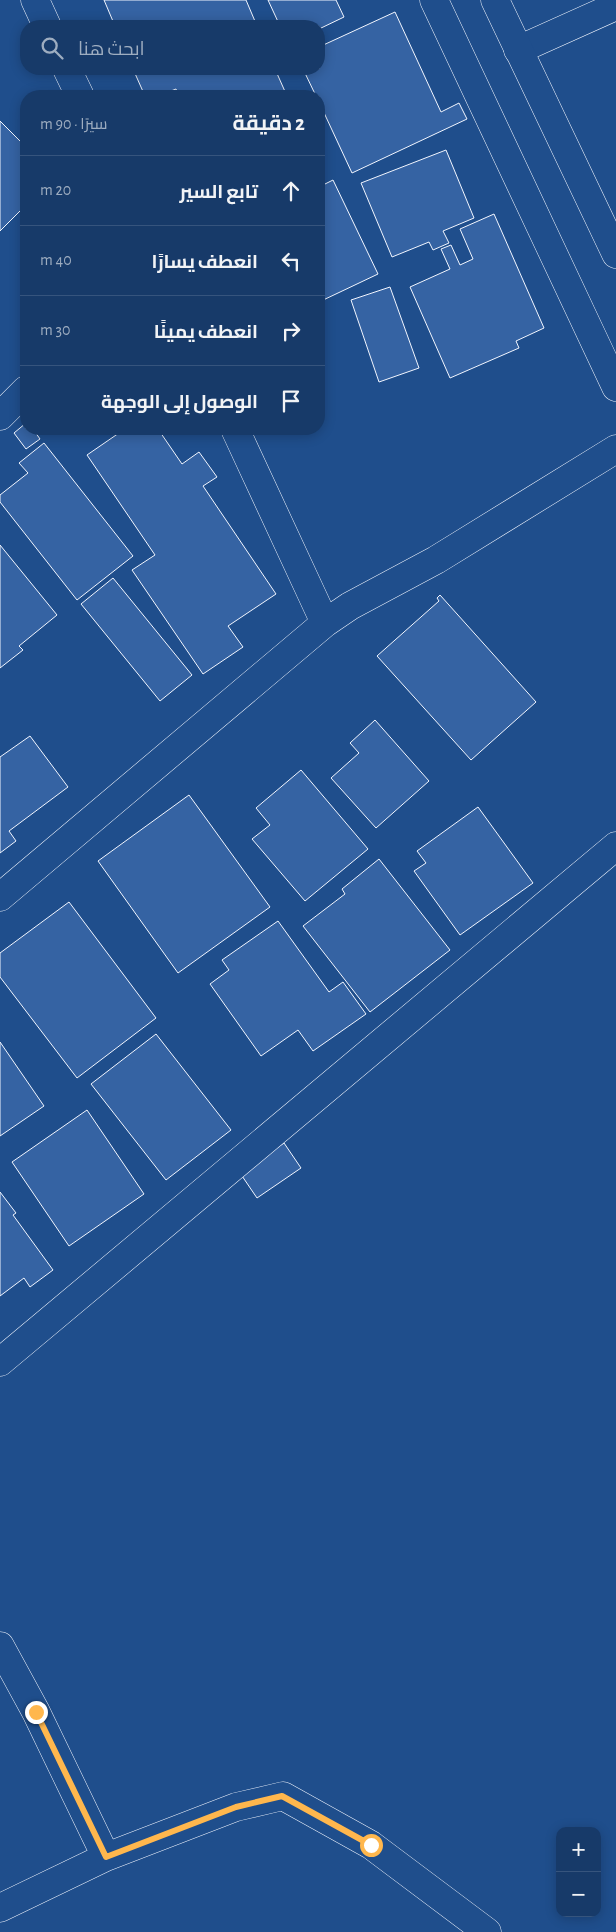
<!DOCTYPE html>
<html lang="ar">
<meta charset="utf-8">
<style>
:root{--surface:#173a69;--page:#244571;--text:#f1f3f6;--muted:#9eadc0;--line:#36547d}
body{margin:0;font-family:"Alegreya Sans",Cairo,sans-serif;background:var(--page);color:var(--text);direction:rtl}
.controls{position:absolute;right:15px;bottom:15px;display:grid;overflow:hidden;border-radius:10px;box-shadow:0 2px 12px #0003}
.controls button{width:45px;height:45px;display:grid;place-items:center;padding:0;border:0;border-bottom:1px solid var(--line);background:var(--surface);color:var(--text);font:25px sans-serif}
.stop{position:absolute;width:15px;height:15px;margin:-11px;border:4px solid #ffb74d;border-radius:50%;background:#fff}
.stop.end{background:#ffb74d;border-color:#fff;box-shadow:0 1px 5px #0008}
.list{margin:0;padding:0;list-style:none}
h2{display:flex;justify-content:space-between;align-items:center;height:65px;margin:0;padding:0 20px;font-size:21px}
h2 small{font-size:16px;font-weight:400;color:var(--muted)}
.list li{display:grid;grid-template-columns:32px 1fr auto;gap:15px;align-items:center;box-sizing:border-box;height:70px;padding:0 20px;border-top:1px solid var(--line)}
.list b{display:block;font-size:19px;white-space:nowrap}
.list em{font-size:16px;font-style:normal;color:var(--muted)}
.icon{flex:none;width:28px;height:28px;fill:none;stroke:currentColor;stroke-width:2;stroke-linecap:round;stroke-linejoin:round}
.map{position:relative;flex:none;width:616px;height:1932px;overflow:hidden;direction:ltr}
.search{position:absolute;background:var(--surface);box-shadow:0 2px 12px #0003;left:20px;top:20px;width:305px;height:55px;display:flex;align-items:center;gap:12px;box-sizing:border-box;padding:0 18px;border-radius:20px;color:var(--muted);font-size:19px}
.panel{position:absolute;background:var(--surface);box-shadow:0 2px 12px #0003;left:20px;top:90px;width:305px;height:345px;border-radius:20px;direction:rtl}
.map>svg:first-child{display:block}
</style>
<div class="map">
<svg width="616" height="1932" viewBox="0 0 616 1932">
<rect width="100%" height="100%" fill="#1f4e8c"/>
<path fill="#3563a3" stroke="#f2f6ff" d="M104,0h142l11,26h-142z
M268,0h68l8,17 -25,12v-3h-39z
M395,12l46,100 18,-9 8,16 -115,54 -33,-71v-6h-3l-13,-27h16v-22z
M133,69h142l12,27h-108l-3,-7 -18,7h-13z
M0,121l26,26v58l-26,26z
M446,150l28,68 -31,13 6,12 -16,7 -4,-8 -37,15 -31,-74z
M333,180l45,94 -59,28v-115z
M494,214l50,114 -28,13 3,7 -69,30 -40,-91 40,-18 -9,-20 10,-4 9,20 13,-6 -13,-30z
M390,287l29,81 -40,14 -28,-82z
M26,423v6h7l7,10 -14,10 -12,-16z
M116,429h42l24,35 17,-12 18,25 -14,9 73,108 -48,32 15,21 -40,27 -71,-104 23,-15 -68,-100 32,-22z
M44,443l89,113 -56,44 -77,-98v-7l28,-22 -9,-10z
M0,545l57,70 -38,31 4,4 -23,18z
M113,578l79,97 -32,26 -79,-97z
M440,595l96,107 -65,58 -94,-104 62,-55 -2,-3z
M375,720l54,61 -53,47 -45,-50 28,-25 -9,-10z
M30,736l38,51 -59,44 7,10 -16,12v-96z
M301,770l67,79 -63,52 -53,-62 18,-14 -14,-17z
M189,795l81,112 -92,66 -80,-112z
M478,807l55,76 -73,52 -46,-64 12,-8 -9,-12z
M379,859l71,91 -80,62 -67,-86 42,-32 -3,-5z
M69,902l87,116 -79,60 -77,-101v-24z
M278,921l51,71 14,-10 23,32 -53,37 -15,-21 -37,26 -51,-72 19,-14 -7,-10z
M156,1034l75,96 -65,50 -75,-96z
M0,1042l44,64 -44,30z
M87,1110l57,84 -75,52 -57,-84z
M284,1143l17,25 -44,30 -17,-25z
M0,1192l16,21 -3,2 40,55 -23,17 -6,-9 -24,18z"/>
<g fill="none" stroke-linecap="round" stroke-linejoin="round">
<g stroke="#f2f6ff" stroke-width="29">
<path id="minor" d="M35,0l12,26
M518,50l98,-44
M67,69l13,27
M0,416l26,-26
M325,623l25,-17 86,-46 180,-111
M0,897l325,-274 -90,-194
M0,1362l616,-516
M0,1646l36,66 70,145 130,-50 47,-11 88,49 116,87
M0,1908l106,-51"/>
</g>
<g stroke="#f2f6ff" stroke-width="29">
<path id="major" d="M434,0l182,387
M495,0l121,254"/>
</g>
<use href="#minor" stroke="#1f4e8c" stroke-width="28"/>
<use href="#major" stroke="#1f4e8c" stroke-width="28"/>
</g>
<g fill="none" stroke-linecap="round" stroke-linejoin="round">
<path stroke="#ffb74d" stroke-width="6" d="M36,1712l70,145 130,-50 46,-11 89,49"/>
</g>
</svg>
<div class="controls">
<button>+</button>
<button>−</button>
</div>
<div class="stop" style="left:371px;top:1845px"></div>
<div class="stop end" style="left:36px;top:1712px"></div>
<div class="search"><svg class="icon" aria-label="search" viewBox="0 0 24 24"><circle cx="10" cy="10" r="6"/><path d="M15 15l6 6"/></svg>ابحث هنا</div>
<section class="panel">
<h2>2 دقيقة<small>سيرًا · 90 m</small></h2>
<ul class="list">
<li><svg class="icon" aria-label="ahead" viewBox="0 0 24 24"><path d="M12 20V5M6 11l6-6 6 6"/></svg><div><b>تابع السير</b></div><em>20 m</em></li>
<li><svg class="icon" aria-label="left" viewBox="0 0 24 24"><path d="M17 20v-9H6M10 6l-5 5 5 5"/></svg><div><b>انعطف يسارًا</b></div><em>40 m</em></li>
<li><svg class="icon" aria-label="right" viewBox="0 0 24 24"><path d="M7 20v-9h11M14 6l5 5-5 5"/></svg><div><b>انعطف يمينًا</b></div><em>30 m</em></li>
<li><svg class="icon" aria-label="arrive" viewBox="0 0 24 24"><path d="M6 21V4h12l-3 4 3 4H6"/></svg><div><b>الوصول إلى الوجهة</b></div></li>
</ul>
</section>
</div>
